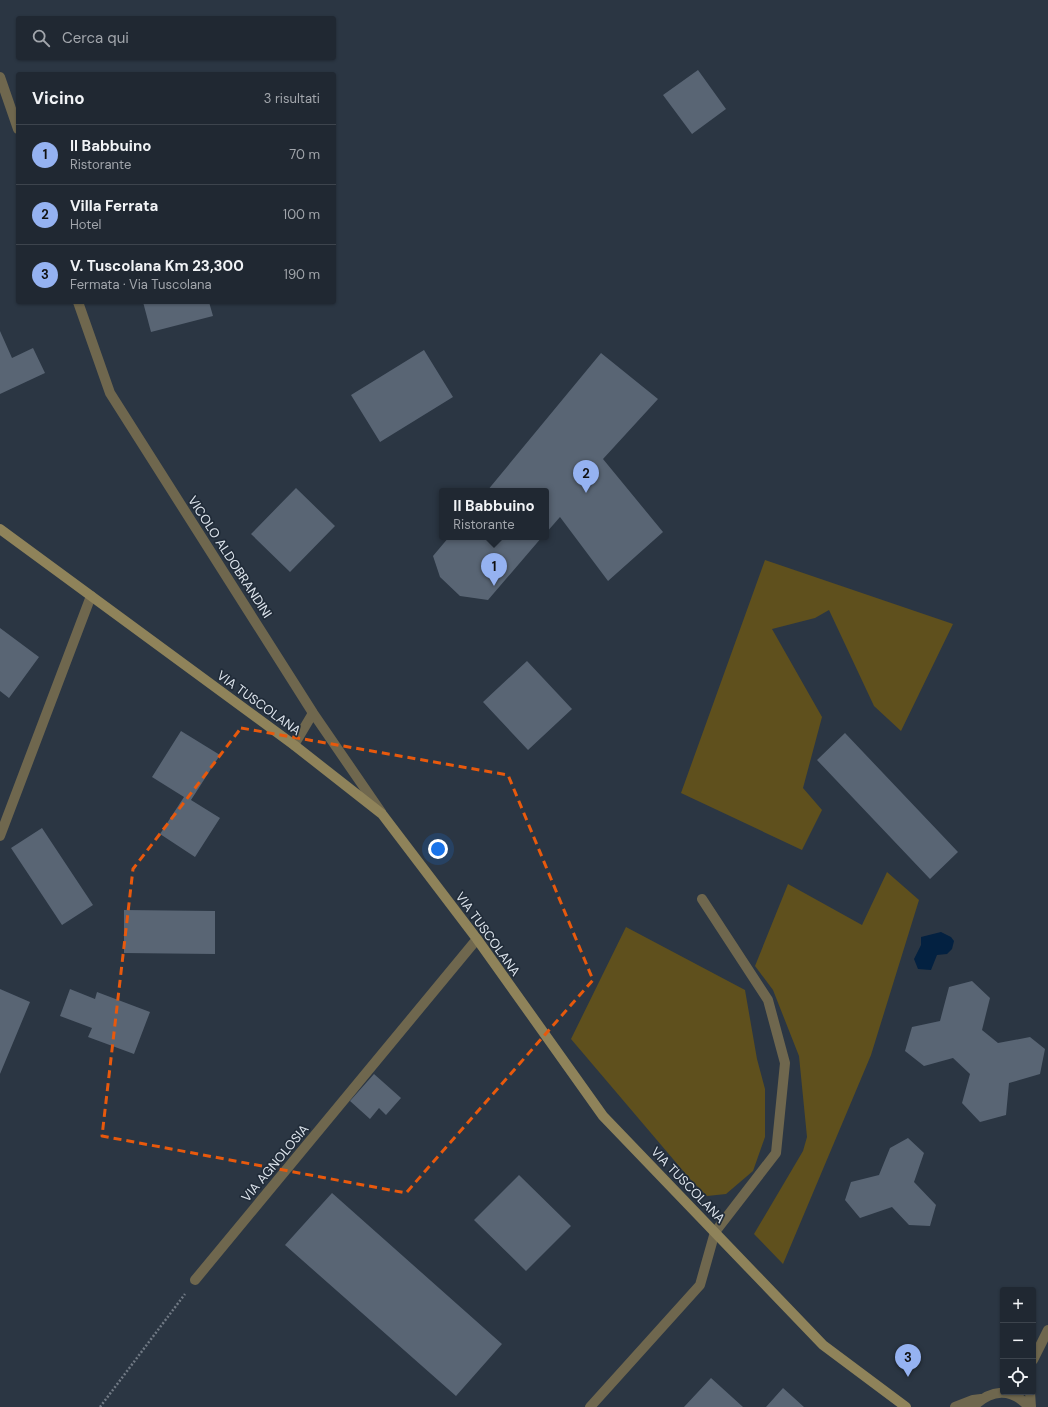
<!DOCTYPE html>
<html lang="it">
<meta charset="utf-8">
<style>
:root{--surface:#202832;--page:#28303a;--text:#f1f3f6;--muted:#a2a6ac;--line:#3d444d;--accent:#95b2f1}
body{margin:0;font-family:"DM Sans",sans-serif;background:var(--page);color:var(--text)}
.controls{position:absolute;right:12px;bottom:12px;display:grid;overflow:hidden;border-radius:4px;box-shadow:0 1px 3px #0004}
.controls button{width:36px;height:36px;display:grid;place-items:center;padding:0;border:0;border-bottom:1px solid var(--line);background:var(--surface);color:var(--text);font:20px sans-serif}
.you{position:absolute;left:438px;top:849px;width:14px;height:14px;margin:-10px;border:3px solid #fff;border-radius:50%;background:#1a73e8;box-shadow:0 0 0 6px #1a73e833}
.badge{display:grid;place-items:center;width:26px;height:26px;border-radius:50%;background:var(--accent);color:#111;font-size:13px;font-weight:700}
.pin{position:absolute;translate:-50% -33px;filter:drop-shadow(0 1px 2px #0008)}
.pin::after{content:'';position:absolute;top:21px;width:14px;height:12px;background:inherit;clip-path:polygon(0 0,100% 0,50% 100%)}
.popup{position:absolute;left:439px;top:488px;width:110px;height:52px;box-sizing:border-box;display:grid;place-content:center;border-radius:4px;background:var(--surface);filter:drop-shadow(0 1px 3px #0005);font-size:13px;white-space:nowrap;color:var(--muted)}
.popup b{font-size:15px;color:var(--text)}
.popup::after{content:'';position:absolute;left:50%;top:100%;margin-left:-8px;border:8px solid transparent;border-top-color:var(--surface)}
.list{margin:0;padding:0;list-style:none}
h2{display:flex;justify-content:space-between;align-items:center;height:52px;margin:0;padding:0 16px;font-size:17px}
h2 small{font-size:13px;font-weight:400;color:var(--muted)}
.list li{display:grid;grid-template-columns:26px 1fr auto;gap:12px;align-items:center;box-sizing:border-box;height:60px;padding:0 16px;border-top:1px solid var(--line)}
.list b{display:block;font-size:15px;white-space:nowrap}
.list p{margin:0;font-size:13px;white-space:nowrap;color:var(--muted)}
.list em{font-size:13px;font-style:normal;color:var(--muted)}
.icon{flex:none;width:22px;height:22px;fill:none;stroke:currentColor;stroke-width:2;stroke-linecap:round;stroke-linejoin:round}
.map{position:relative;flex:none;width:1048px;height:1407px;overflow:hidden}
.search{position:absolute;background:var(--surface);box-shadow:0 1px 3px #0004;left:16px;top:16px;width:320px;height:44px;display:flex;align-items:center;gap:10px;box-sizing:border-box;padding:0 14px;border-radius:4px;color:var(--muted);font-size:15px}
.panel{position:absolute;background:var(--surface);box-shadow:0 1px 3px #0004;left:16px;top:72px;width:320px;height:232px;border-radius:4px}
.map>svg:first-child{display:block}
</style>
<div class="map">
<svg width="1048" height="1407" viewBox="0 0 1048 1407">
<rect width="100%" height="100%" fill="#2b3643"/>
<path fill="#5f501d" d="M765,560l188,64 -52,107 -27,-25 -45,-96 -14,8 -43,11 50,88 -19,71 19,22 -20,40 -121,-57z
M887,872l32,28 -48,155 -88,209 -29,-30 49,-83 4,-14 -8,-81 -26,-66 -18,-24 33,-82 74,41z
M626,927l119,63 12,69 8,30v48l-12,34 -27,23 -19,2 -17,-17 -119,-140z"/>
<path fill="#032141" d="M941,932l10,5 3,4 -2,8 -5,5 -10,1 -6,15 -13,-1 -4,-10 7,-14v-8z"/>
<path fill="#596574" d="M698,70l28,39 -34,25 -29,-39z
M143,302h66l4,14 -62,16z
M0,331l12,27 21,-10 12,25 -45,21z
M424,350l29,47 -73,45 -29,-47z
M601,353l57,46 -55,60 60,73 -55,49 -48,-64 -14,16v-42h-59z
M296,488l39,38 -45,46 -39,-38z
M449,537h93l-54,63 -28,-4 -20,-19 -7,-21z
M0,628l39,29 -30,41 -9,-7z
M527,661l45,48 -44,41 -45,-48z
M181,731l39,24 -29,45 29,18 -25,39 -35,-23 24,-37 -32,-20z
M845,733l113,119 -28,27 -113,-119z
M42,828l51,77 -31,20 -51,-77z
M124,910l91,1v43l-91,-1z
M972,981l18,17 -8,32 16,13 32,-6 15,12 -5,25 -31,9 -3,32 -26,7 -18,-19 8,-29 -17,-16 -29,8 -19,-15 7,-24 28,-6 9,-34z
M0,989l30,13 -30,72z
M70,989l25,10 2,-7 53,20 -16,42 -46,-17 4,-9 -32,-12z
M374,1074l27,24 -15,17 -7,-7 -9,11 -20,-18z
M908,1138l16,15 -10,29 22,23 -6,21 -21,-1 -17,-18 -32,11 -15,-18 6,-18 28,-7 11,-27z
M519,1175l52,51 -45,45 -52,-51z
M332,1193l170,151 -46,52 -171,-151z
M711,1378l32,29h-59z
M783,1388l21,19h-38z"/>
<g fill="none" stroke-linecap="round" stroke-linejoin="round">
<path stroke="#707984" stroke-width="2.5" stroke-dasharray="2 2" stroke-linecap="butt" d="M100,1407l85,-113"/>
<path stroke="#6f674e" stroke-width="10" d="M0,836l91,-240
M195,1280l282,-341
M590,1407l110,-122 15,-53 61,-79 9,-90 -17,-63 -66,-101"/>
<path stroke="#6f674e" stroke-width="10" d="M0,77l18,52
M78,302l32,91 203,320 68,99
M294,745l19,-32
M1033,1360l15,-30
M1030,1392l1,15
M955,1407l18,-7 8,-1
M973,1407c18,-18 38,-20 56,0"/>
<path stroke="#8f835a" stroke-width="10" d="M0,529l294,216 88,69 95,125 126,177 220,229 83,62"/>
</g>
<path fill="none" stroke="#e8590c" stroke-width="3" stroke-dasharray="8 5" stroke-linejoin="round" d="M241,728l267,47 85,205 -187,213 -304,-57 31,-267z"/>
<g text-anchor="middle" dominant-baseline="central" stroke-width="3.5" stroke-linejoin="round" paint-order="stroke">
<g font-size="13" fill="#dee5ed" stroke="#212c39">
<text transform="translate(230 557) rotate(57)">VICOLO ALDOBRANDINI</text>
<text transform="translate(259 703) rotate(36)">VIA TUSCOLANA</text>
<text transform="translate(488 934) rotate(54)">VIA TUSCOLANA</text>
<text transform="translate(275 1163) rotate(-50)">VIA AGNOLOSIA</text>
<text transform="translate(688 1185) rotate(46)">VIA TUSCOLANA</text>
</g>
</g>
</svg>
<div class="controls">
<button>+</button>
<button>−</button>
<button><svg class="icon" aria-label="locate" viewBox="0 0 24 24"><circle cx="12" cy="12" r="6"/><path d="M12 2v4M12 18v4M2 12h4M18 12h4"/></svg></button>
</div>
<div class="you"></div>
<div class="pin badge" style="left:494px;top:586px">1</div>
<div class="popup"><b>Il Babbuino</b>Ristorante</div>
<div class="pin badge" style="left:586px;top:493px">2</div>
<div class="pin badge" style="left:908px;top:1377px">3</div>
<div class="search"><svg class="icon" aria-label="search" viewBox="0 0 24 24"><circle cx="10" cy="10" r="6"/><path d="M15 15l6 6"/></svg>Cerca qui</div>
<section class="panel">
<h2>Vicino<small>3 risultati</small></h2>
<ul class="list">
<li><span class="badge">1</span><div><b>Il Babbuino</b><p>Ristorante</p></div><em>70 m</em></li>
<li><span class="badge">2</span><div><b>Villa Ferrata</b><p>Hotel</p></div><em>100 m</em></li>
<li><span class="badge">3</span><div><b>V. Tuscolana Km 23,300</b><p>Fermata · Via Tuscolana</p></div><em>190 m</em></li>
</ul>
</section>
</div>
